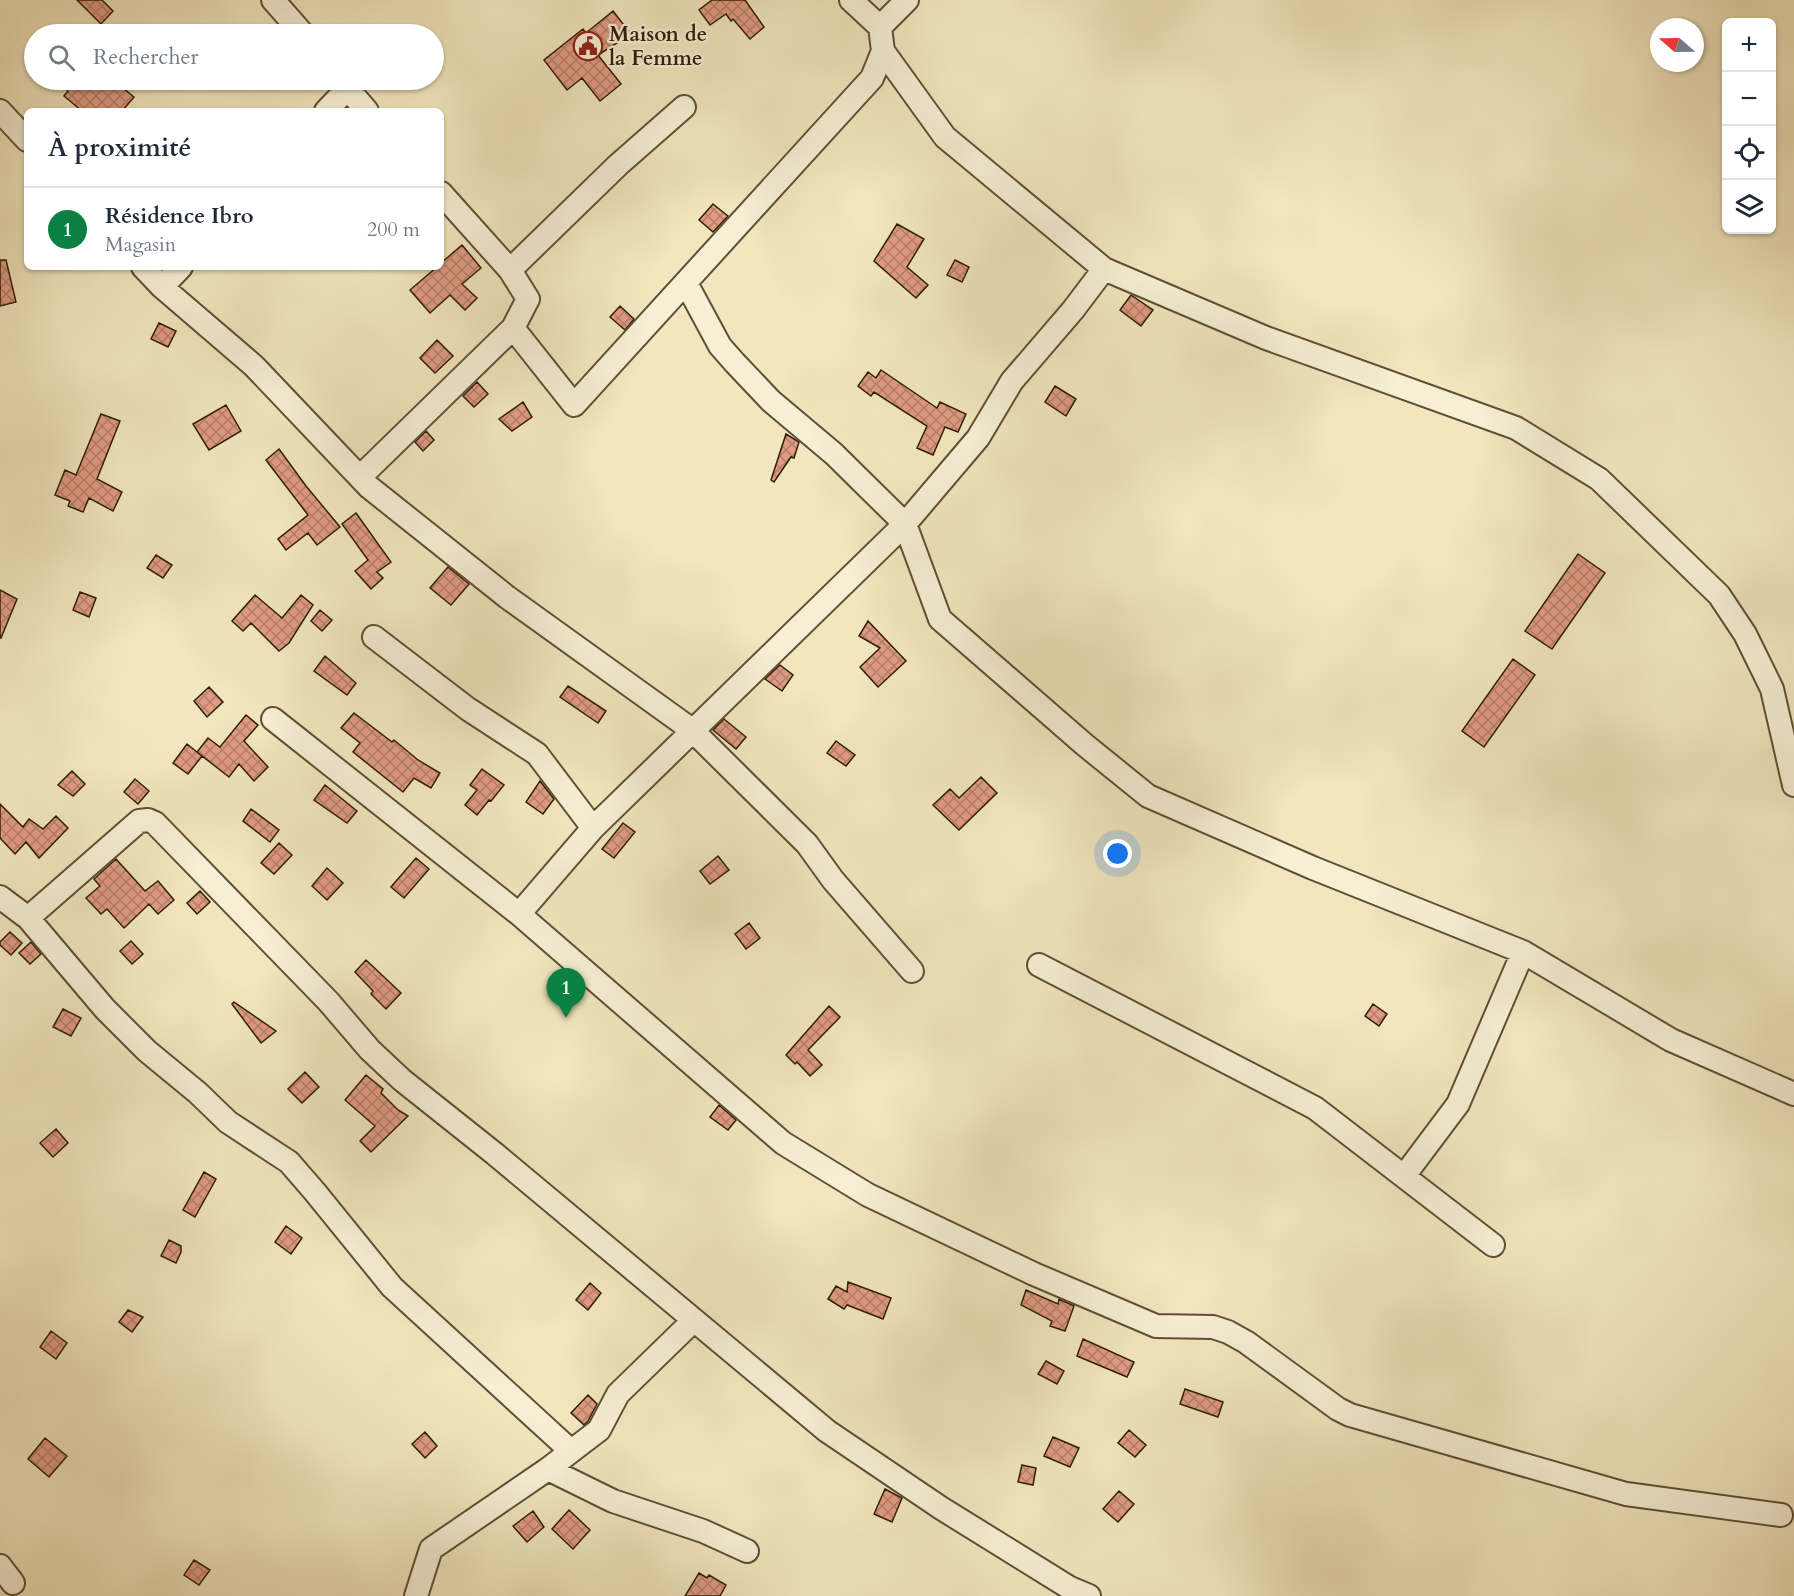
<!DOCTYPE html>
<html lang="fr">
<meta charset="utf-8">
<style>
:root{--surface:#fff;--page:#f6f6f7;--text:#1f2937;--muted:#747a83;--line:#e0e1e3;--accent:#0b8043}
body{margin:0;font-family:Cardo,serif;background:var(--page);color:var(--text)}
.controls{position:absolute;right:18px;top:18px;display:grid;overflow:hidden;border-radius:9px;box-shadow:0 2px 4px #0004}
.controls button{width:54px;height:54px;display:grid;place-items:center;padding:0;border:0;border-bottom:2px solid var(--line);background:var(--surface);color:var(--text);font:30px sans-serif}
.compass{position:absolute;left:1650px;top:18px;width:54px;height:54px;border-radius:50%;background:var(--surface);box-shadow:0 2px 4px #0004;rotate:290deg}
.you{position:absolute;left:1118px;top:854px;width:21px;height:21px;margin:-15px;border:4px solid #fff;border-radius:50%;background:#1a73e8;box-shadow:0 0 0 9px #1a73e833}
.badge{display:grid;place-items:center;width:39px;height:39px;border-radius:50%;background:var(--accent);color:#fff;font-size:20px;font-weight:700}
.pin{position:absolute;translate:-50% -50px;filter:drop-shadow(0 2px 3px #0008)}
.pin::after{content:'';position:absolute;top:32px;width:21px;height:18px;background:inherit;clip-path:polygon(0 0,100% 0,50% 100%)}
.list{margin:0;padding:0;list-style:none}
h2{display:flex;justify-content:space-between;align-items:center;height:78px;margin:0;padding:0 24px;font-size:26px}
h2 small{font-size:20px;font-weight:400;color:var(--muted)}
.list li{display:grid;grid-template-columns:39px 1fr auto;gap:18px;align-items:center;box-sizing:border-box;height:84px;padding:0 24px;border-top:2px solid var(--line)}
.list b{display:block;font-size:22px;white-space:nowrap}
.list p{margin:0;font-size:20px;white-space:nowrap;color:var(--muted)}
.list em{font-size:20px;font-style:normal;color:var(--muted)}
.icon{flex:none;width:33px;height:33px;fill:none;stroke:currentColor;stroke-width:2;stroke-linecap:round;stroke-linejoin:round}
.map{position:relative;flex:none;width:1794px;height:1596px;overflow:hidden}
.search{position:absolute;background:var(--surface);box-shadow:0 2px 4px #0004;left:24px;top:24px;width:420px;height:66px;display:flex;align-items:center;gap:15px;box-sizing:border-box;padding:0 21px;border-radius:33px;color:var(--muted);font-size:22px}
.panel{position:absolute;background:var(--surface);box-shadow:0 2px 4px #0004;left:24px;top:108px;width:420px;height:162px;border-radius:9px}
.map>svg:first-child{display:block}
</style>
<div class="map">
<svg width="1794" height="1596" viewBox="0 0 1794 1596">
<defs>
<pattern id="building-cross-hatch" width="8" height="8" patternUnits="userSpaceOnUse" patternTransform="scale(1.5)"><rect width="8" height="8" fill="#e09b83"/><path d="M0 0l8 8M0 8l8-8" fill="none" stroke="#b67e69"/></pattern>
</defs>
<rect width="100%" height="100%" fill="#f1e6be"/>
<filter id="stains"><feTurbulence type="fractalNoise" baseFrequency=".00333" numOctaves="4"/><feColorMatrix values="0 0 0 0 .2 0 0 0 0 .09 0 0 0 0 .02 0 0 0 .5 -.17"/></filter>
<radialGradient id="worn" r=".72"><stop offset=".6" stop-color="#630" stop-opacity="0"/><stop offset="1" stop-color="#630" stop-opacity=".3"/></radialGradient>
<path fill="url(#building-cross-hatch)" stroke="#2e1d07" stroke-width="1.5" d="M77,0h25l11,11 -12,13z
M712,0h33l19,27 -14,12 -17,-20 -2,2 -5,-7 -16,11 -11,-15z
M613,11l18,23 -33,21 23,29 -21,17 -18,-23 -15,12 -23,-30 39,-31 3,4z
M59,80h54l21,17 -12,14h-40l-18,-15 4,-5z
M713,204l15,12 -15,16 -14,-12z
M897,224l27,15 -17,28 21,18 -12,13 -42,-37z
M462,245l19,23 -19,16 15,14 -12,12 -15,-15 -20,18 -20,-23 27,-23h4v-4z
M0,260h6l10,42 -16,4z
M955,260l14,7 -7,15 -15,-7z
M1131,295l22,15 -12,16 -21,-16z
M620,306l14,13 -9,11 -15,-13z
M159,323l17,8 -8,16 -17,-8z
M437,340l16,16 -18,17 -15,-15z
M881,370l56,38 3,-6 26,12 -8,18 -13,-5 -12,28 -16,-7 10,-22 -53,-34 -3,4 -13,-10 10,-14 8,6z
M477,382l11,12 -14,13 -11,-11z
M1055,386l21,13 -10,17 -21,-14z
M523,402l9,15 -20,14 -13,-12z
M226,405l15,26 -32,19 -16,-26z
M101,414l19,7 -23,58 25,13 -9,19 -24,-13 -6,14 -15,-6 2,-5 -15,-6 10,-25 11,5z
M426,431l8,9 -11,11 -8,-9z
M786,434l13,8 -5,16 -3,-1 -17,25 -3,-2z
M279,449l27,37 34,41 -23,18 -9,-12 -22,17 -8,-11 30,-24 -42,-55z
M356,513l35,49 -14,10 6,6 -12,11 -16,-18 13,-11 -26,-36z
M1578,554l27,19 -53,76 -27,-18z
M156,555l16,10 -9,13 -16,-10z
M448,567l21,17 -18,21 -21,-17z
M0,590l17,9 -16,39h-1z
M80,592l16,6 -7,19 -16,-7z
M255,595l27,23 19,-23 12,10 -24,38 -10,8 -28,-28 -8,8 -11,-10z
M320,610l12,10 -10,11 -11,-10z
M868,621l38,40 -28,26 -18,-20 20,-19 -21,-12z
M325,656l31,27 -9,12 -33,-24z
M1513,659l22,16 -51,72 -22,-16z
M780,665l13,10 -11,16 -17,-12z
M568,686l38,25 -8,12 -38,-26z
M209,687l14,15 -16,15 -13,-16z
M354,713l38,29 2,-2 24,20 22,13 -9,15 -17,-10 -11,14 -50,-40 7,-9 -19,-15z
M246,715l12,10 -14,16 24,26 -14,14 -15,-17 -10,13 -32,-25 11,-14 12,9z
M724,719l22,18 -10,12 -23,-19z
M836,741l19,14 -9,11 -19,-13z
M187,744l15,12 -14,18 -15,-11z
M482,769l22,16 -13,16 -2,-1 -12,15 -12,-10 12,-15 -7,-5z
M72,771l13,13 -12,12 -15,-11z
M981,777l16,16 -38,37 -26,-25 17,-16 9,9z
M135,779l14,12 -11,13 -14,-12z
M540,781l14,18 -11,15 -17,-12z
M325,785l32,26 -10,12 -33,-23z
M0,804l23,23 6,-8 14,10 13,-13 12,12 -29,30 -13,-16 -11,12 -15,-16z
M251,809l28,21 -9,12 -27,-21z
M623,823l12,9 -21,26 -12,-9z
M279,843l13,12 -18,19 -13,-11z
M718,856l11,14 -19,14 -10,-13z
M416,858l13,11 -25,29 -13,-11z
M116,859l29,32 13,-10 16,19 -16,14 -9,-10 -25,24 -17,-19 -6,5 -15,-16 14,-12 -6,-7z
M327,868l16,15 -16,17 -15,-14z
M200,891l10,11 -13,12 -10,-11z
M749,923l11,15 -14,11 -11,-15z
M10,932l12,11 -11,12 -11,-10v-3z
M131,941l12,13 -11,10 -12,-13z
M31,942l10,12 -11,10 -11,-11z
M366,960l35,33 -15,16 -15,-15 2,-3 -18,-19z
M234,1002l42,29 -15,12 -29,-39z
M1373,1004l14,10 -8,12 -14,-10z
M829,1006l11,11 -32,33 14,15 -12,11 -13,-14 -2,2 -9,-9z
M63,1009l18,9 -10,18 -18,-9z
M305,1072l14,15 -17,16 -14,-14z
M366,1075l17,14 -2,4 17,17 10,6 -37,36 -11,-11 15,-15 -30,-26z
M719,1105l17,15 -8,10 -18,-13z
M56,1129l12,14 -15,14 -13,-14z
M204,1172l12,7 -21,38 -12,-7z
M286,1226l16,12 -11,16 -16,-12z
M169,1240l12,6v6l-5,11 -15,-7z
M848,1282l43,16 -8,21 -36,-14 -3,4 -16,-10 8,-13 11,6z
M590,1283l11,10 -13,17 -12,-10z
M1026,1290l32,14 1,-5 15,7 -9,25 -15,-5 2,-5 -31,-16z
M128,1310l15,7 -11,15 -13,-10z
M51,1331l16,12 -11,16 -16,-12z
M1083,1339l51,23 -7,15 -50,-21z
M1046,1361l18,10 -7,13 -19,-10z
M1185,1389l38,13 -5,15 -38,-13z
M588,1395l9,9 -9,17 -4,4 -13,-12z
M1129,1430l17,15 -11,12 -17,-14z
M425,1432l12,14 -12,12 -13,-14z
M1053,1437l26,11 -9,19 -26,-11z
M45,1438l22,18 -18,21 -21,-18z
M1022,1465l14,3 -3,17 -15,-3z
M885,1489l17,9 -10,24 -18,-8z
M1119,1491l15,13 -16,18 -15,-13z
M569,1510l21,20 -17,19 -21,-20z
M533,1511l11,16 -17,15 -14,-16z
M194,1560l16,10 -11,15 -15,-10z
M699,1573l8,5 2,-3 17,10 -6,11h-35z"/>
<g fill="none" stroke-linecap="round" stroke-linejoin="round">
<g stroke="#5f4f35" stroke-width="26">
<path id="street" d="M273,0l30,34
M880,27l27,-27
M883,51l62,86 159,132 162,69 250,90 83,51 120,116 26,39 27,55 22,96
M340,80l27,31
M0,111l27,29
M326,111l21,-22
M143,267l19,20 92,79 115,121 138,110 185,133 115,114 26,36 79,91
M510,270l108,-105 66,-58
M686,283l34,63 15,17 36,38 63,53 71,70 35,95 145,126 63,51 165,72 210,84 148,88 123,54
M162,287l19,-20
M513,328l61,77 298,-327 11,-27 -3,-24 -29,-27
M360,477l153,-149 15,-29 -18,-29 -69,-77
M374,637l94,72 69,45 56,74
M273,719l246,195 264,229 85,52 166,79 122,52 57,1 15,5 18,10 92,67 12,6 276,79 155,21
M0,897l28,21 77,91 42,42 51,42 30,29 61,40 26,30 77,95 179,164
M519,914l74,-86 312,-304 73,-86 34,-57 61,-71 31,-41
M28,918l111,-97 9,-1 7,3 173,178 42,49 32,30 93,74 332,277 114,77 129,80 19,8
M1039,965l276,143 178,137
M1404,1176l54,-72 65,-152
M548,1469l65,32 90,30 44,20
M0,1566l13,17
M416,1596l15,-47 117,-80 51,-39 19,-36 76,-74"/>
</g>
<use href="#street" stroke="#f6efd5" stroke-width="22"/>
</g>
<defs>
<g id="civic-ring" transform="scale(1.5)"><circle r="9.5" fill="#f6efd5" stroke="#8f2418" stroke-width="1.5"/><path d="M-.6-6.5H3V-4.5H.6V-3L4-1V1h2V6H-6V1h2V-1L-.6-3ZM-1.2 2.5V6h2.4V2.5Z" fill="#8f2418"/></g>
</defs>
<g fill-rule="evenodd">
<use href="#civic-ring" x="588" y="46"/>
</g>
<g text-anchor="middle" dominant-baseline="central" stroke-width="4.5" stroke-linejoin="round" paint-order="stroke">
<g font-size="21" font-weight="bold" fill="#2e1d07" stroke="#f6efd5" text-anchor="start">
<text x="609" y="34">Maison de<tspan x="609" dy="24">la Femme</tspan></text>
</g>
</g>
<rect width="100%" height="100%" filter="url(#stains)"/>
<rect width="100%" height="100%" fill="url(#worn)"/>
</svg>
<div class="controls">
<button>+</button>
<button>−</button>
<button><svg class="icon" aria-label="locate" viewBox="0 0 24 24"><circle cx="12" cy="12" r="6"/><path d="M12 2v4M12 18v4M2 12h4M18 12h4"/></svg></button>
<button><svg class="icon" aria-label="layers" viewBox="0 0 24 24"><path d="M12 4l9 5-9 5-9-5zM3 14l9 5 9-5"/></svg></button>
</div>
<svg class="compass" viewBox="-18 -18 36 36"><path d="M0-13l5 13h-10z" fill="#e53935"/><path d="M0 13l5-13h-10z" fill="#747a83"/></svg>
<div class="you"></div>
<div class="pin badge" style="left:566px;top:1018px">1</div>
<div class="search"><svg class="icon" aria-label="search" viewBox="0 0 24 24"><circle cx="10" cy="10" r="6"/><path d="M15 15l6 6"/></svg>Rechercher</div>
<section class="panel">
<h2>À proximité<small></small></h2>
<ul class="list">
<li><span class="badge">1</span><div><b>Résidence Ibro</b><p>Magasin</p></div><em>200 m</em></li>
</ul>
</section>
</div>
